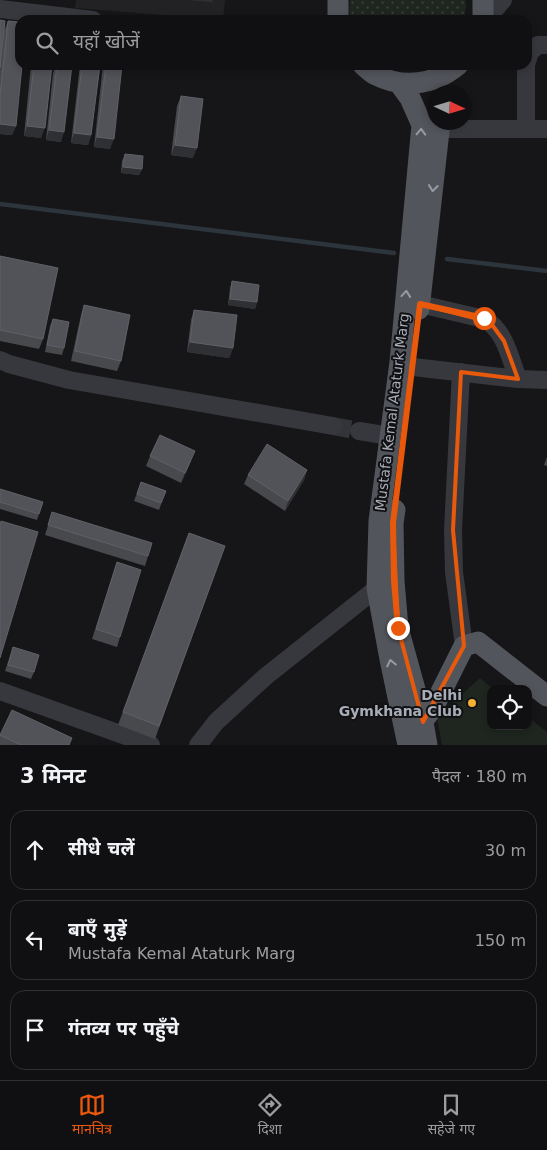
<!DOCTYPE html>
<html lang="hi">
<meta charset="utf-8">
<style>
:root{--surface:#101012;--page:#19191b;--text:#f1f3f6;--muted:#9c9d9f;--line:#303032;--accent:#ea580c}
body{margin:0;font-family:"DejaVu Sans","Noto Sans Devanagari",sans-serif;background:var(--page);color:var(--text)}
.controls{position:absolute;right:15px;bottom:15px;display:grid;overflow:hidden;border-radius:10px;box-shadow:0 2px 8px #0003}
.controls button{width:45px;height:45px;display:grid;place-items:center;padding:0;border:0;border-bottom:1px solid var(--line);background:var(--surface);color:var(--text);font:25px sans-serif}
.compass{position:absolute;left:427px;top:85px;width:45px;height:45px;border-radius:50%;background:var(--surface);box-shadow:0 2px 8px #0003;rotate:94deg}
.stop{position:absolute;width:15px;height:15px;margin:-11px;border:4px solid #ea580c;border-radius:50%;background:#fff}
.stop.end{background:#ea580c;border-color:#fff;box-shadow:0 1px 5px #0008}
.list{margin:0;padding:0;list-style:none}
h2{display:flex;justify-content:space-between;align-items:center;height:65px;margin:0;padding:0 20px;font-size:21px}
h2 small{font-size:16px;font-weight:400;color:var(--muted)}
.list li{display:grid;grid-template-columns:32px 1fr auto;gap:15px;align-items:center;box-sizing:border-box;height:80px;margin:0 10px 10px;padding:0 10px;border:1px solid var(--line);border-radius:15px}
.list b{display:block;font-size:19px;white-space:nowrap}
.list p{margin:0;font-size:16px;white-space:nowrap;color:var(--muted)}
.list em{font-size:16px;font-style:normal;color:var(--muted)}
.icon{flex:none;width:28px;height:28px;fill:none;stroke:currentColor;stroke-width:2;stroke-linecap:round;stroke-linejoin:round}
.map{position:relative;flex:none;width:547px;height:745px;overflow:hidden}
.search{position:absolute;background:var(--surface);box-shadow:0 2px 8px #0003;left:15px;right:15px;top:15px;height:55px;display:flex;align-items:center;gap:12px;box-sizing:border-box;padding:0 18px;border-radius:15px;color:var(--muted);font-size:19px}
.sheet{height:335px;background:var(--surface)}
nav{display:flex;justify-content:space-around;align-items:center;box-sizing:border-box;height:70px;border-top:1px solid var(--line);background:var(--surface);font-size:14px;color:var(--muted)}
nav a{display:grid;justify-items:center;gap:2px}
nav .on{color:var(--accent)}
.map>svg:first-child{display:block}
</style>
<div class="map">
<svg width="547" height="745" viewBox="0 0 547 745">
<defs>
<pattern id="park-dots" width="8" height="8" patternUnits="userSpaceOnUse" patternTransform="scale(1.25)"><rect width="8" height="8" fill="#1e261f"/><path d="M2 2h.1M6 6h.1" fill="none" stroke="#3c433d" stroke-width="1.8" stroke-linecap="round"/></pattern>
</defs>
<rect width="100%" height="100%" fill="#161618"/>
<path fill="#222225" d="M76,0h149l-2,20 -148,-12z"/>
<path fill="#1e261f" d="M480,678l13,11h-2v37h37v-9l19,15v13h-105l-5,-28z"/>
<path fill="url(#park-dots)" d="M350,0h115l1,5 -2,15h-113l-2,-9z"/>
<g fill="none" stroke-linecap="round" stroke-linejoin="round">
<path stroke="#2c353c" stroke-width="4.5" d="M0,204l394,49
M447,259l100,12"/>
<path stroke="#333438" stroke-width="18" stroke-dasharray="18 9" stroke-linecap="butt" d="M333,426l26,5"/>
<path stroke="#37383d" stroke-width="18" d="M0,9l93,11
M486,20l17,-20
M527,62l3,-10 8,-7h9
M439,129h108
M526,129v-64
M420,304l64,15c21,11 26,39 34,60
M0,360l9,4 60,16 264,46
M413,367l105,12 29,1
M461,372l-8,158 1,42 10,74
M359,431l31,5
M0,691l151,54
M198,745l18,-23 49,-45 112,-89"/>
<path stroke="#53555c" stroke-width="21" d="M338,0v20
M483,20v-20
M363,65c4,3 8,8 13,10 27,14 58,10 82,-10
M399,83l11,15 12,27 -22,237 -21,159 -2,67 13,71 18,86
M419,309l21,-187
M395,510l-2,13 1,58 4,47 23,83 6,34
M417,728l16,-20 31,-62 14,-4 69,54"/>
</g>
<path fill="#47494d" d="M8,21l8,105 -4,9 -12,-1v-63l4,-40z
M31,65h21l-11,73 -17,-2z
M56,65h16l-11,77 -15,-2 7,-67z
M80,65h20l-9,70 -3,10 -17,-2z
M103,65h19l-12,84 -16,-2z
M181,96l12,62 -22,-3 6,-49z
M125,154l17,15 -3,6 -18,-2 1,-12z
M0,256l43,83 -4,10 -39,-8z
M232,281l25,21 -2,7 -27,-4 2,-17z
M84,305l37,56 -4,10 -46,-10 10,-46z
M194,310l39,38 -4,10 -42,-6 4,-32z
M53,319l11,29 -2,7 -17,-3 5,-26z
M150,456l41,5 -10,22 -35,-17z
M547,457v9l-3,-1z
M307,470l-3,10 -19,31 -41,-27 4,-9z
M141,482l25,9 -7,19 -25,-9z
M0,489l43,13 -6,18 -37,-11z
M52,512l96,44 -3,10 -100,-31z
M189,533l36,13 -70,193 -37,-14z
M117,562l3,75 -3,10 -25,-8z
M13,647l21,25 -3,7 -26,-8z
M12,710l58,35h-70v-9z"/>
<path fill="#2f3033" d="M187,0h26l-1,2z
M0,124l16,2 -4,9 -12,-1z
M27,126l18,2 -4,10 -17,-2z
M49,130l15,2 -3,10 -15,-2z
M74,133l17,2 -3,10 -17,-2z
M97,137l17,2 -4,10 -16,-2z
M175,145l22,3 -4,10 -22,-3z
M123,167l19,2 -3,6 -18,-2z
M230,299l27,3 -2,7 -27,-4z
M190,342l43,6 -4,10 -42,-6z
M195,451l-4,10 -10,22 4,-10z
M307,470l-3,10 -19,31 3,-10z"/>
<path fill="#525359" stroke="#5f6168" d="M0,20l5,1 -5,47z
M8,21l12,1v43h2l-6,61 -16,-2v-29z
M34,65h18l-7,63 -18,-2z
M57,65h15l-8,67 -15,-2z
M82,65h18l-9,70 -17,-2z
M106,65h16l-8,74 -17,-2z
M181,96l22,3 -6,49 -22,-3z
M125,154l18,2 -1,13 -19,-2z
M0,256l58,12 -15,71 -43,-9z
M232,281l27,4 -2,17 -27,-3z
M84,305l46,10 -9,46 -46,-10z
M194,310l43,5 -4,33 -43,-6z
M53,319l16,3 -5,26 -17,-3z
M160,435l35,16 -10,22 -35,-17z
M267,444l40,26 -19,31 -40,-26z
M141,482l25,9 -5,12 -24,-9z
M0,489l43,13 -4,12 -39,-12z
M52,512l100,31 -4,13 -100,-31z
M1,521l37,11 -38,126v-133z
M189,533l36,13 -66,180 -36,-14z
M117,562l24,8 -21,67 -24,-8z
M13,647l26,8 -5,17 -26,-7z
M12,710l60,28 -3,7h-48l-21,-10z"/>
<defs><path id="oneway-chevron" d="M-2-3.5L2.5 0L-2 3.5" fill="none" stroke-width="1.6" stroke-linecap="round" stroke-linejoin="round" transform="scale(1.25)"/></defs>
<g stroke="#979ba6">
<use href="#oneway-chevron" transform="translate(421 132) rotate(-88)"/>
<use href="#oneway-chevron" transform="translate(433 188) rotate(96)"/>
<use href="#oneway-chevron" transform="translate(406 294) rotate(-85)"/>
<use href="#oneway-chevron" transform="translate(391 663) rotate(-102)"/>
</g>
<g fill="none" stroke-linecap="round" stroke-linejoin="round">
<path stroke="#ea580c" stroke-width="6" d="M398,628l-4,-47 -1,-58 27,-219 64,14"/>
</g>
<path fill="none" stroke="#e8590c" stroke-width="4" stroke-linejoin="round" d="M420,304l70,18 14,19 14,38 -57,-7 -8,158 11,116 -41,76 -25,-94 -5,-105z"/>
<circle fill="#f2b134" stroke="#111113" stroke-width="2" cx="472" cy="703" r="5"/>
<g text-anchor="middle" dominant-baseline="central" stroke-width="4" stroke-linejoin="round" paint-order="stroke">
<g font-size="14" fill="#a8adb8" stroke="#111113">
<text transform="translate(392 412) rotate(-83)">Mustafa Kemal Ataturk Marg</text>
</g>
<g font-size="14" font-weight="bold" fill="#a8adb8" stroke="#111113" text-anchor="end">
<text x="462" y="695">Delhi<tspan x="462" dy="16">Gymkhana Club</tspan></text>
</g>
</g>
</svg>
<div class="controls">
<button><svg class="icon" aria-label="locate" viewBox="0 0 24 24"><circle cx="12" cy="12" r="6"/><path d="M12 2v4M12 18v4M2 12h4M18 12h4"/></svg></button>
</div>
<svg class="compass" viewBox="-18 -18 36 36"><path d="M0-13l5 13h-10z" fill="#e53935"/><path d="M0 13l5-13h-10z" fill="#9c9d9f"/></svg>
<div class="stop" style="left:484px;top:318px"></div>
<div class="stop end" style="left:398px;top:628px"></div>
<div class="search"><svg class="icon" aria-label="search" viewBox="0 0 24 24"><circle cx="10" cy="10" r="6"/><path d="M15 15l6 6"/></svg>यहाँ खोजें</div>
</div>
<section class="sheet">
<h2>3 मिनट<small>पैदल · 180 m</small></h2>
<ul class="list">
<li><svg class="icon" aria-label="ahead" viewBox="0 0 24 24"><path d="M12 20V5M6 11l6-6 6 6"/></svg><div><b>सीधे चलें</b></div><em>30 m</em></li>
<li><svg class="icon" aria-label="left" viewBox="0 0 24 24"><path d="M17 20v-9H6M10 6l-5 5 5 5"/></svg><div><b>बाएँ मुड़ें</b><p>Mustafa Kemal Ataturk Marg</p></div><em>150 m</em></li>
<li><svg class="icon" aria-label="arrive" viewBox="0 0 24 24"><path d="M6 21V4h12l-3 4 3 4H6"/></svg><div><b>गंतव्य पर पहुँचे</b></div></li>
</ul>
</section>
<nav>
<a class="on"><svg class="icon" aria-label="map" viewBox="0 0 24 24"><path d="M3 6l6-2 6 2 6-2v14l-6 2-6-2-6 2zM9 4v14M15 6v14"/></svg>मानचित्र</a>
<a><svg class="icon" aria-label="directions" viewBox="0 0 24 24"><path d="M12 3l9 9-9 9-9-9zM9 14v-3h6M13 9l2 2-2 2"/></svg>दिशा</a>
<a><svg class="icon" aria-label="saved" viewBox="0 0 24 24"><path d="M7 4h10v16l-5-4-5 4z"/></svg>सहेजे गए</a>
</nav>
